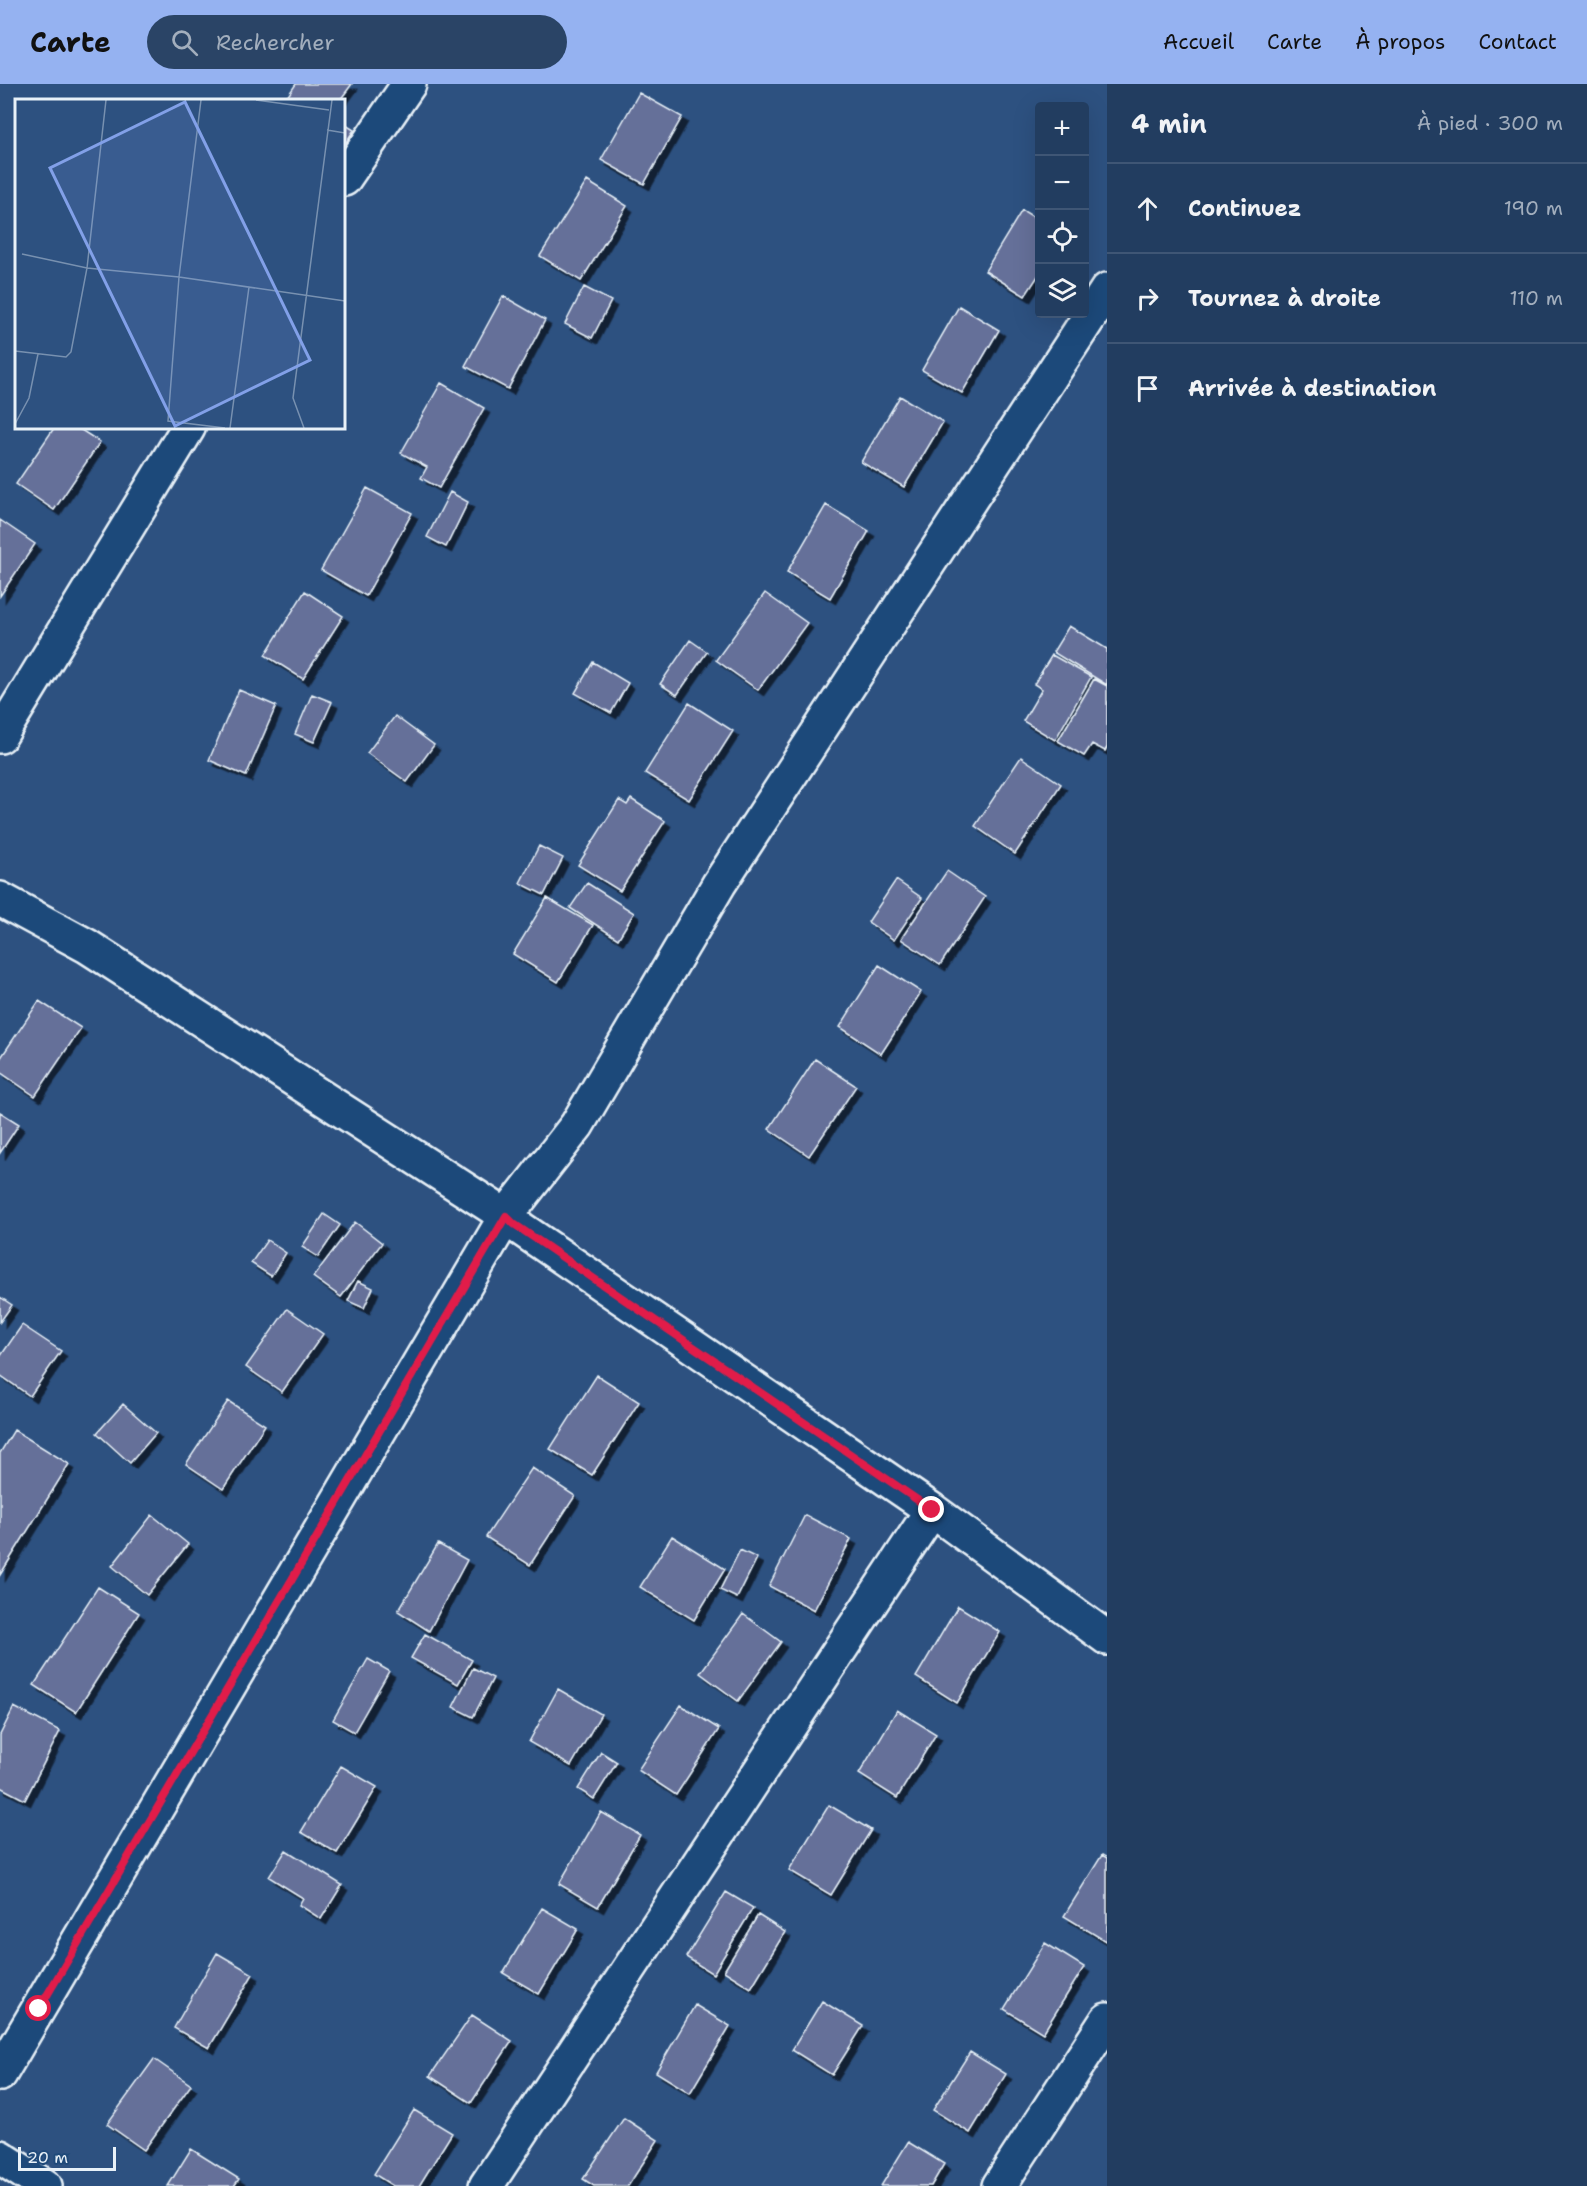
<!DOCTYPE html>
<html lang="fr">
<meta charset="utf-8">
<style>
:root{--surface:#223d60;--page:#2a4466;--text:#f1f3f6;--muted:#a2aebd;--line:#3f5675;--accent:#95b2f1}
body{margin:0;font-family:"Shantell Sans",sans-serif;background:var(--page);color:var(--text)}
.controls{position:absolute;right:18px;top:18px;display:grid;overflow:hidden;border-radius:6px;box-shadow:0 6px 24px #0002}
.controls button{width:54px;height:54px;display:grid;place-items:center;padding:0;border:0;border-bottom:2px solid var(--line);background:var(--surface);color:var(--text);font:30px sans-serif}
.scale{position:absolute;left:18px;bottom:15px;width:98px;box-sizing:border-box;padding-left:6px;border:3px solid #e8f1f8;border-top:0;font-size:16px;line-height:21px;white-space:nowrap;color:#e8f1f8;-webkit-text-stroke:4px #1f4a7a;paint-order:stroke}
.stop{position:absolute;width:18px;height:18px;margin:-14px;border:4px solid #e11d48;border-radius:50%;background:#fff}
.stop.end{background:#e11d48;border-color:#fff;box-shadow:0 2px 6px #0008}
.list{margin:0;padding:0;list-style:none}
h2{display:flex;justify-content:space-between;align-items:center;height:78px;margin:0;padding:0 24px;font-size:26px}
h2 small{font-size:20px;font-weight:400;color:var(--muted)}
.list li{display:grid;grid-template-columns:39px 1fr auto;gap:18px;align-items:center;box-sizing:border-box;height:90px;padding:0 24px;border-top:2px solid var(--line)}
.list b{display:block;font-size:22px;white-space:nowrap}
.list em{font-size:20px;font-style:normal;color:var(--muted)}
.icon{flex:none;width:33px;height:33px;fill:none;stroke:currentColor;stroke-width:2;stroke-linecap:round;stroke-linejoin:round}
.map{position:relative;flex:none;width:1107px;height:2102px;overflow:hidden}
header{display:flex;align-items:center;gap:36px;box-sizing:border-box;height:84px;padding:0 30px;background:var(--accent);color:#111}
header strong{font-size:28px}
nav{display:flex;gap:33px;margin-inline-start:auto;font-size:21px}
.search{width:420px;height:54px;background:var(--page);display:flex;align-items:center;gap:15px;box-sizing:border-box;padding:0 21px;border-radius:33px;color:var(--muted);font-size:22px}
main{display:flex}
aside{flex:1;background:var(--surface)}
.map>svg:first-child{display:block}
</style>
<header>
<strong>Carte</strong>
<div class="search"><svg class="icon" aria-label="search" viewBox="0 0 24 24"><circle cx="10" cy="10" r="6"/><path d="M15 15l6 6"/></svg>Rechercher</div>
<nav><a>Accueil</a><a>Carte</a><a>À propos</a><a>Contact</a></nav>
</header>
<main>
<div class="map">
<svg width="1107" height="2102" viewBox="0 0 1107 2102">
<defs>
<filter id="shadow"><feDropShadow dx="5.5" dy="5.5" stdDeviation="0" flood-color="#0009"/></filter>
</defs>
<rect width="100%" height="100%" fill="#2d5180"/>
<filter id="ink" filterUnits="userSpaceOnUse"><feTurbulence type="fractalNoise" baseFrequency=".0167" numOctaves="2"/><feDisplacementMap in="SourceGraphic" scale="12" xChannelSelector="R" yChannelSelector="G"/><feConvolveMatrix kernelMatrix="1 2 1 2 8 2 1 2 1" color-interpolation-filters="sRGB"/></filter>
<g filter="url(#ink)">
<path fill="#656f99" stroke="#e8f1f8" stroke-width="1.5" filter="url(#shadow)" d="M296,0h56l-12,16h-55z
M639,9l43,24 -38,67 -43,-24z
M344,40l10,6 -10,15z
M587,97l40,25 -46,75 -41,-25z
M1022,126l18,11v52l-15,23 -40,-25z
M584,203l27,14 -19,37 -27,-14z
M503,212l42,24 -37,69 -43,-23z
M959,222l40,24 -37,63 -40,-23z
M441,299l43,25 -45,80 -18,-10 6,-11 -26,-14z
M900,312l43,26 -39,65 -43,-25z
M54,344h24l22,14 -46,68 -38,-26z
M367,404l45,25 -46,83 -45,-26z
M450,408l18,10 -22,45 -19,-10z
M826,421l43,26 -39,67 -43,-26z
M0,436l35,24 -35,52z
M305,507l38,25 -40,63 -38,-24z
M765,509l42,30 -49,67 -42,-30z
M1069,542l38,23v36l-54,-33z
M690,556l17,12 -30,43 -17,-11z
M1052,571l39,22 -36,63 -32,-19 19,-32 -8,-5z
M593,578l35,21 -17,30 -36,-20z
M1094,595l13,7v61l-2,4 -13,-7 -8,12 -26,-15z
M239,606l37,16 -30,70 -37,-16z
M312,610l20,8 -18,40 -19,-8z
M689,619l44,28 -44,69 -44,-27z
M395,632l39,29 -27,37 -40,-29z
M1021,673l40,27 -46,70 -40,-28z
M631,715l34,22 -45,70 -42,-26 41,-65 8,5z
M539,762l24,12 -19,37 -24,-12z
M947,787l38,26 -45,68 -39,-26z
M896,796l26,18 -28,42 -26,-18z
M587,799l47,30 -16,26 -48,-31z
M547,814l46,27 -35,57 -45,-28z
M879,881l42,27 -40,62 -41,-27z
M39,917l42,27 -46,68 -35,-24v-13z
M815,975l41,27 -47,70 -40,-27z
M0,1028l19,12 -19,29z
M324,1130l16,11 -22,32 -16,-10z
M355,1138l27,21 -41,54 -28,-20z
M267,1156l19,13 -15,23 -20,-13z
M358,1197l15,7 -9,20 -16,-7z
M0,1213l12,8 -12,17z
M287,1225l36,25 -41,58 -36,-25z
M22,1241l39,26 -31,45 -30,-21v-18z
M597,1291l42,27 -47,73 -42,-26z
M228,1317l37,24 -42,64 -37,-25z
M123,1320l33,29 -26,30 -33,-30z
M14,1346l55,34 -69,111v-122z
M532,1384l43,28 -45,69 -44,-28z
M152,1431l36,29 -41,51 -35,-29z
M805,1431l46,24 -37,71 -45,-24z
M672,1452l53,33 -31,51 -54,-33z
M438,1460l29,16 -38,71 -31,-20z
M740,1466l17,8 -20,40 -17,-8z
M98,1503l41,26 -63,99 -42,-27z
M958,1522l42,26 -43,71 -41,-26z
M743,1530l38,28 -43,59 -38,-28z
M425,1550l47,26 -14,24 -47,-26z
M368,1575l21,12 -35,61 -21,-12z
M473,1584l20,10 -20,39 -20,-10z
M558,1605l43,25 -30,52 -42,-24z
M681,1621l38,24 -43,66 -38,-25z
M14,1623l46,24 -35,69 -25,-13v-52z
M897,1626l39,24 -39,64 -38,-24z
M601,1668l16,10 -23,37 -16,-10z
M341,1682l36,21 -40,66 -36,-21z
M829,1721l42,25 -40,65 -42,-25z
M601,1728l39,23 -42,72 -39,-23z
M286,1766l56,35 -21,34 -22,-14 4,-7 -34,-21z
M1102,1771l5,3v84l-43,-26z
M726,1808l27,16 -40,66 -27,-17z
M542,1824l36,21 -39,65 -36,-21z
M758,1831l27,17 -34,56 -27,-17z
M1045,1859l39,24 -41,66 -39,-24z
M217,1869l36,21 -44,74 -35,-20z
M822,1917l41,25 -31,49 -40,-25z
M695,1921l35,21 -40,67 -34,-21z
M472,1931l40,26 -41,62 -41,-27z
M970,1968l36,22 -36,59 -37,-23z
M154,1975l37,26 -47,65 -37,-26z
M414,2026l38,23 -33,53h-26l-19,-12z
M624,2034l34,22 -30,46h-34l-11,-7z
M908,2058l36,22 -13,22h-50z
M191,2065l48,30 -5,7h-66z"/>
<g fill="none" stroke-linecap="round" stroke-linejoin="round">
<g stroke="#e8f1f8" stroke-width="38">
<path id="minor" d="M344,95l65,-95
M0,652l188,-308
M0,815l87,47 419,270 8,8 418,286 175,128
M0,1990l506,-858 71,-91 142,-241 388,-594
M0,2073l45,29
M486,2102l446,-676
M999,2102l108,-166"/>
</g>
<use href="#minor" stroke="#1f4a7a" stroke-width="33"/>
</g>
</g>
<g fill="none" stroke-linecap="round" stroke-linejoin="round" filter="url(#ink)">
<path stroke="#e11d48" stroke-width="8" d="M39,1925l467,-793 8,8 418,286"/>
</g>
<g transform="translate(15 15)">
<rect width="330" height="330" fill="#2d5180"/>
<path fill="none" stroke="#7891b0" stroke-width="1.5" d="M186,1l-22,177 -11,144 57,7M241,1l73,10M312,31l18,3M7,155l65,14 92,9 166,24M0,252l51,6 5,-5 16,-84 19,-168M0,325l14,-26 9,-44M215,329l19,-141M289,329l-11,-30 39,-298"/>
<path fill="#82a0e8" fill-opacity="0.15" stroke="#82a0e8" stroke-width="3" d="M170,3l125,258 -135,66 -125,-258z"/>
<rect width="330" height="330" fill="none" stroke="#e8f1f8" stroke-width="3"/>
</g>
</svg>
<div class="controls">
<button>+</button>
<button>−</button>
<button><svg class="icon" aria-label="locate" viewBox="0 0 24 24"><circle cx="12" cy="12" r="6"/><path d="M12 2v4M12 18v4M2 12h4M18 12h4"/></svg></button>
<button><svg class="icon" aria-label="layers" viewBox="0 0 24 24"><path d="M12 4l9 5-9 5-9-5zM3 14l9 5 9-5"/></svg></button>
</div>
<div class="scale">20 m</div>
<div class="stop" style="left:39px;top:1925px"></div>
<div class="stop end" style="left:932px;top:1426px"></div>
</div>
<aside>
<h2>4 min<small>À pied · 300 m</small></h2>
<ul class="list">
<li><svg class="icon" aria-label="ahead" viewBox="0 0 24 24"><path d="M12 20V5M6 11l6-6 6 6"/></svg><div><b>Continuez</b></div><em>190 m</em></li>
<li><svg class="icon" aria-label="right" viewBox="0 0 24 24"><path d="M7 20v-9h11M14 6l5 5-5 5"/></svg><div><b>Tournez à droite</b></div><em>110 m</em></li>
<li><svg class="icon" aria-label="arrive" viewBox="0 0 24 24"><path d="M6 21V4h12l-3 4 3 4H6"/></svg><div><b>Arrivée à destination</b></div></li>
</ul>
</aside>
</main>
